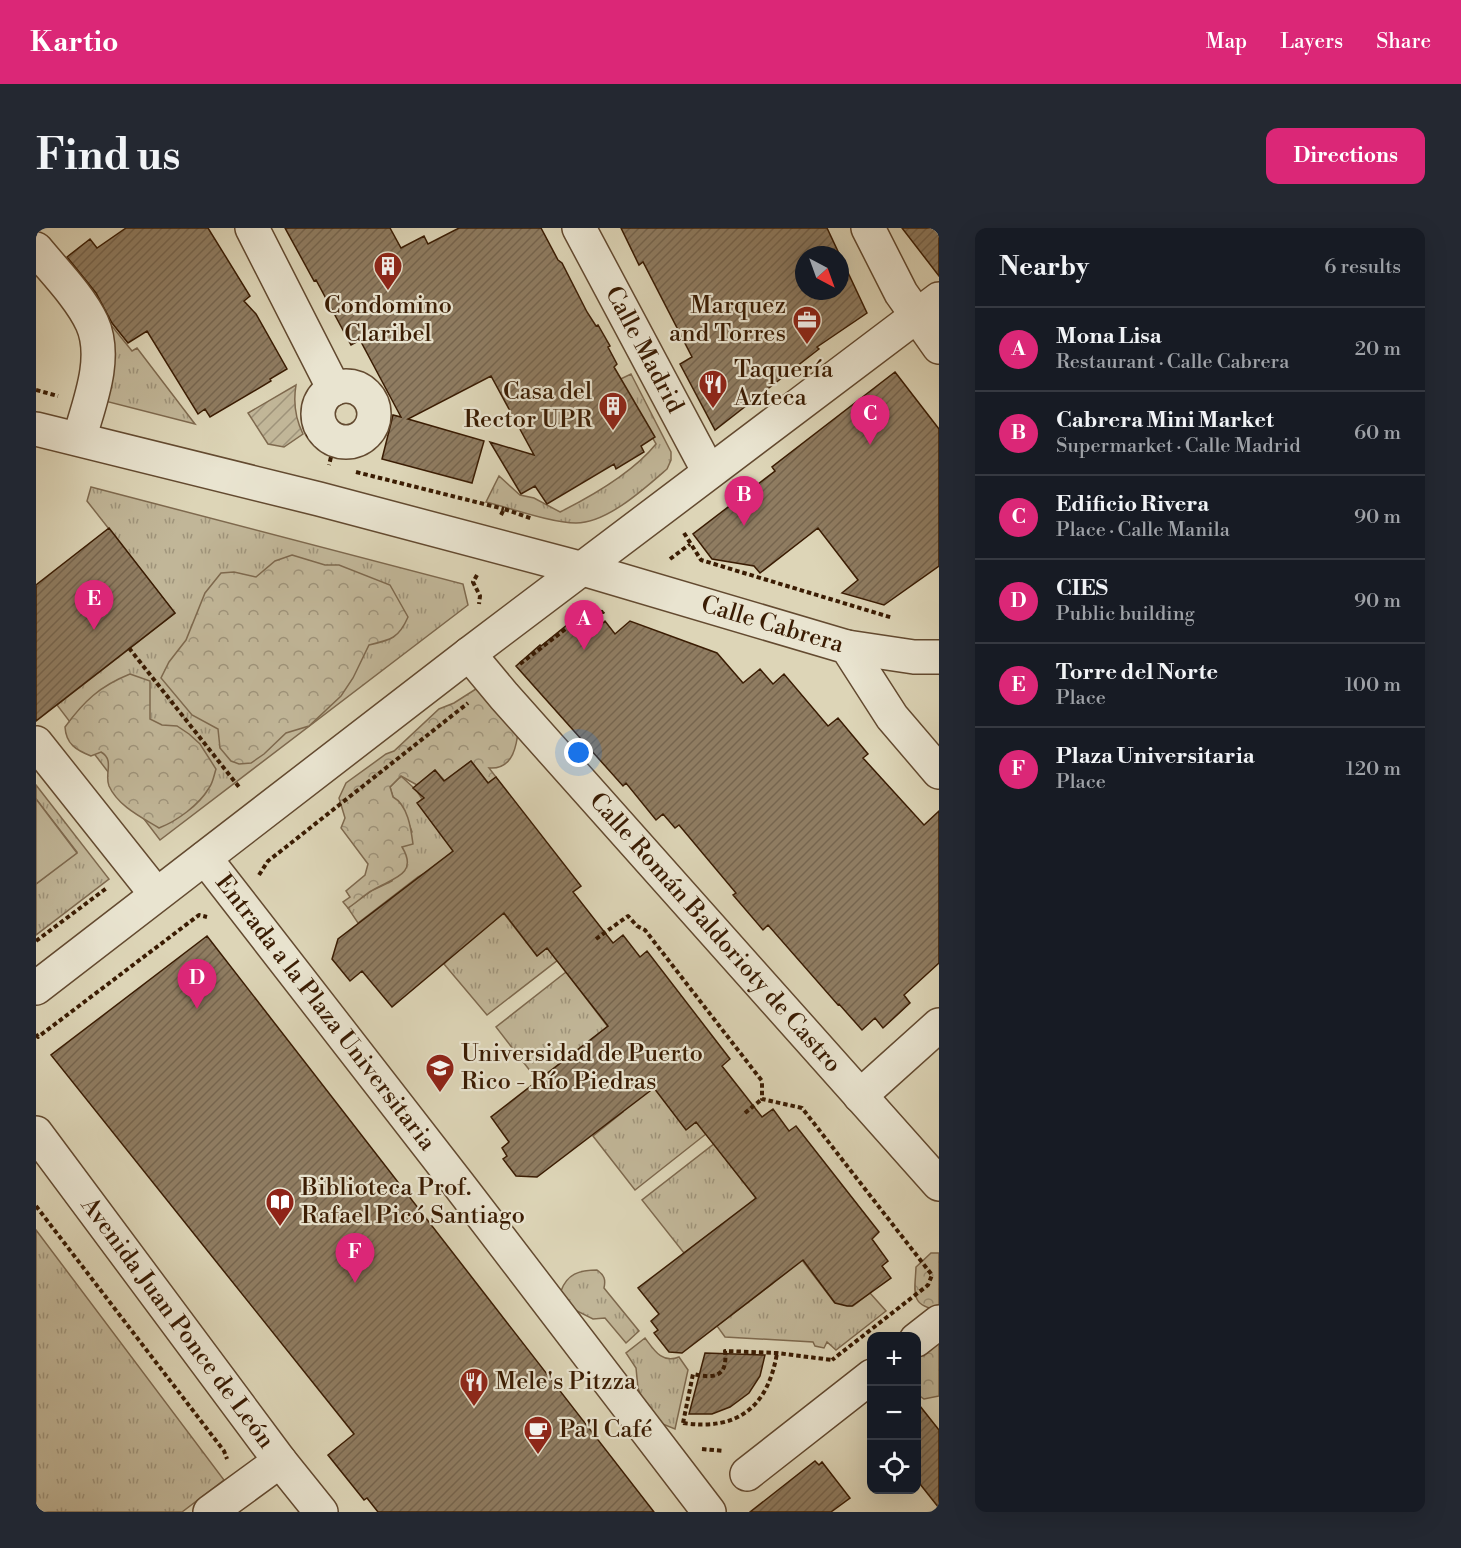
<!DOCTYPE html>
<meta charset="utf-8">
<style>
:root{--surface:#171b24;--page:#242831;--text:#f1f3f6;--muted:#9ea1a6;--line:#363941;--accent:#db2777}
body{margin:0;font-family:"Libre Bodoni",serif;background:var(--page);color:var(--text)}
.controls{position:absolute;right:18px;bottom:18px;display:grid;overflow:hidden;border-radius:12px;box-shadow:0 6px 24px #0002}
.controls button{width:54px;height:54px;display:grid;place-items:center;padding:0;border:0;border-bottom:2px solid var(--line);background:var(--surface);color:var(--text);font:30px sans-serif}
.compass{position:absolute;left:759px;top:18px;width:54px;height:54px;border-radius:50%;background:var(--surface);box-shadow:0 6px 24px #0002;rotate:139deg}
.you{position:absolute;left:543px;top:525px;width:21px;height:21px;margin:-15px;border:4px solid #fff;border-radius:50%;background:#1a73e8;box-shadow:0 0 0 9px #1a73e833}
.badge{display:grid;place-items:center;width:39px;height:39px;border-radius:50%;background:var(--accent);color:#fff;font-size:20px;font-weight:700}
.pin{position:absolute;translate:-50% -50px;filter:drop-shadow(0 2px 3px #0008)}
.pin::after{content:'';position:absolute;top:32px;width:21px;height:18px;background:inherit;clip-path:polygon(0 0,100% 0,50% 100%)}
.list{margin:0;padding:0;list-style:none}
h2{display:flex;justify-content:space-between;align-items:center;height:78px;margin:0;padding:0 24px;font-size:26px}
h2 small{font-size:20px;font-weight:400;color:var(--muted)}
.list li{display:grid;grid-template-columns:39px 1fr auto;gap:18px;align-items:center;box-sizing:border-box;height:84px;padding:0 24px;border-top:2px solid var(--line)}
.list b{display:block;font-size:22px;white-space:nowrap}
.list p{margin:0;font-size:20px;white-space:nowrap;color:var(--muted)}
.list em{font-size:20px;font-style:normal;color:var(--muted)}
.icon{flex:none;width:33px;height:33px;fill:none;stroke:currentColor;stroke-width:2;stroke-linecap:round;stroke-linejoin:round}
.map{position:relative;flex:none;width:903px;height:1284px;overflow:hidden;border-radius:12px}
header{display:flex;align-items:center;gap:36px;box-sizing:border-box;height:84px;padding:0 30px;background:var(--accent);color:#fff}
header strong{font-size:28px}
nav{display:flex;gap:33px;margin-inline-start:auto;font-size:21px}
.intro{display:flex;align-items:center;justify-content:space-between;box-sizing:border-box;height:144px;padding:0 36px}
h1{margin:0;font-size:42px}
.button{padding:15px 27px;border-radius:12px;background:var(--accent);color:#fff;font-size:21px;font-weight:700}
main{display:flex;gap:36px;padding:0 36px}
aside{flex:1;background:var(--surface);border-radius:12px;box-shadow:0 6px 24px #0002}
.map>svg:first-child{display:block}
</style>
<header>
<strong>Kartio</strong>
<nav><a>Map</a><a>Layers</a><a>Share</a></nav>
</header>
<div class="intro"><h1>Find us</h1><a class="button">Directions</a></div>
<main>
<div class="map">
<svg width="903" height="1284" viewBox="0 0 903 1284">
<defs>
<pattern id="grass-tufts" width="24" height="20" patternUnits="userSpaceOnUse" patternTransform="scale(1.5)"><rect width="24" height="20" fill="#c1b698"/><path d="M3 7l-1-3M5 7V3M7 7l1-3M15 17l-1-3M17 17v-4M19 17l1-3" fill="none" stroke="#9e937a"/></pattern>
<pattern id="forest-crowns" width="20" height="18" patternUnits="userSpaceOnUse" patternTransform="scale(1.5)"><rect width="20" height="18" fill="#c1b698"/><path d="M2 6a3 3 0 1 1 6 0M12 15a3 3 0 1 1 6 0" fill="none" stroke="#9e937a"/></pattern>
<pattern id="garden-furrows" width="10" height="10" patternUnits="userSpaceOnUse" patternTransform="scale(1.5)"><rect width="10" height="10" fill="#c1b698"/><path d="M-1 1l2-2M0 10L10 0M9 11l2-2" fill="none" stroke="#9e937a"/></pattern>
<pattern id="building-hatch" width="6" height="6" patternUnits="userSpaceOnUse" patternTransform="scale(1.5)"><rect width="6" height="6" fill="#8f7c61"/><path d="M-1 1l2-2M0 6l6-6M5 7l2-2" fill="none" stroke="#76654e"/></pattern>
</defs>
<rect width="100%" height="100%" fill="#ddd5b7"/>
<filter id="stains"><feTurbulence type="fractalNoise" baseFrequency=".00333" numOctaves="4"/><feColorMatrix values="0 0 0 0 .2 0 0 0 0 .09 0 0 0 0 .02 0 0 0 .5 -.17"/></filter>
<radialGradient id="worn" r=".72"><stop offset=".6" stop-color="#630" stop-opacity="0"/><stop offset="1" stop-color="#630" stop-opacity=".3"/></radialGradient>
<path fill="url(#grass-tufts)" stroke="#7e694e" stroke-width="1.5" d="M67,87l29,36 5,-3 58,76 -94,-24z
M595,146l40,78v8l-4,9c-23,20 -60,54 -91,54 -24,0 -66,-15 -90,-21l13,-26 21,19 14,3 26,14c32,-16 74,-41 96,-68l-32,-57h-20z
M55,259l372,97 5,21 -308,235 -103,-135 118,-92 -88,-112z
M365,548l16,15 5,8 -4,4 39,53 -39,21 -60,46 -10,-15 23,-17 21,-10 10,-34 10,-15 -7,-19 -12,-16 -3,-10z
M0,557l73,94 -73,56v-51l41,-32 -41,-53z
M462,678l39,50 16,-13 10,13 -76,59 -43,-51z
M530,744l45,59 -73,50 -42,-54z
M611,851l54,39 10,12 -76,60 -42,-54 30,-24 -7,-9z
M683,912l1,12 39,50 -35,21 -40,30 -42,-53z
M0,1002l188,250 -42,32h-146z
M759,1023l39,51 4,-3 6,6 9,1 17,-13 16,18 -50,39 -9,-8 -3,6 -9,-2 -2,-4 -88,-5 -8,-11 55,-42z
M561,1042c7,5 9,9 7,18l35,43 -13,12 -21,-25 -12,1 -26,-13 -6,-15c6,-17 18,-21 36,-21z
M609,1110c9,12 17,26 34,19l9,13 -13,59 -15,-6 -17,-22 -5,-13 -2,-20 -10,-15z"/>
<path fill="url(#forest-crowns)" stroke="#7e694e" stroke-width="1.5" d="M256,327l33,10h14l51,20 18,32c-9,21 -17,23 -39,28l-16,33 -12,18 -32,30 -23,7 -22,21 -13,9 -12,1 -8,-3 -11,-13 -2,-19 -26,-14 -31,-37 8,-16 17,-22 19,-47 16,-20 13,-1 22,5 19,-16z
M94,446l20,7v38l12,6 15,1 12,8 11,10 16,25c-2,6 -3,14 -7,19 -10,17 -32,33 -50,40 -18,-11 -41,-22 -50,-42 -5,-12 6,-26 -8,-34l-10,4c-15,-6 -25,-12 -26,-29 19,-26 35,-41 65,-53z
M443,459l40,38c-2,19 -5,45 -30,43l7,9 -8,6 -17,-22 -26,20 -10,-11 -18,15 -16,-9 -11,11 3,10c15,8 18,32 20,47l-11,3c18,29 -13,32 -31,44 -8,5 -15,12 -23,17l-5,-6 7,-5 -4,-6 19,-16 3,-11 -27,-36 4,-10 -6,-20 7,-15 40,-29 8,-3 45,-42 15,-6z
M895,1025h8v57c-30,-4 -24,-18 -23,-43z
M903,1110v58l-15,3 -7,-5v-48z"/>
<path fill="url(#garden-furrows)" stroke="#7e694e" stroke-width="1.5" d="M260,157c-3,18 -1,33 7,49l-19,13 -16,-3 -20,-31z"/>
<path fill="#c1b698" stroke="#7e694e" stroke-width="1.5" d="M0,571l41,54 -41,31z"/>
<path fill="url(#building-hatch)" stroke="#3a1c03" stroke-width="1.5" fill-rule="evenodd" d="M90,0h82l42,68 -6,5 12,13 31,55 -17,10 1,2 -61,36 -5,-8 -7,5 -51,-83 -19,12 -16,-20 -16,-30 -29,-36 23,-18 7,9z
M249,0h105l11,20 23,-12 4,8 31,-16h82l17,32 4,3 25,49 9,14 2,-1 12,21 -2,1 9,17 -3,3 41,70 -14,9 3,6 -28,17 -2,-5 -67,40 -12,-18 -14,8 -31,-52 44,13 -43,-79 -83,43 76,22 -12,42 -90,-24 11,-44 8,2 -41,-77 -9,5 -35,-65 -2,1z
M585,0h206l40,85 -50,34 2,2 -104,81 -35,-66 12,-7 -49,-95 -4,3zM768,27h36v36h-36z
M866,0h37v48z
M859,144l44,57v137l-55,39 -42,-12 16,-13 -40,-52 -58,45 -6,-7 -42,-7 -19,-25 82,-63 -3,-4z
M73,300l66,85 -139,108v-136z
M542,388l14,17 13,-12 10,13 15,-13 87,32 26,30 17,-14 13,15 11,-10 44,52 10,-8 30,36 -5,4 61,67 15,-14v152l-35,32 6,8 -27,25 -8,-10 -13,12 -23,-26 -1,1 -70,-80 -5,5 -30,-35 3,-2 -57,-68 -4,3 -12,-14 -7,6 -30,-37 -3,3 -107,-120 24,-21 1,1z
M435,533l17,22 8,-6 85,109 -8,6 40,51 10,-8 17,22 7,-6 83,108 -8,7 40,51 11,-8 16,22 7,-5 83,106 -7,7 16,22 -6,5 9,12 -39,28h-5l-12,-3 -32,-43 -121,93 -13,-1 -15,-19 4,-3 -7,-9 8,-7 -21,-26 118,-90 -60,-76 -10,8 -32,-42 -117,89 -21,-1 -13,-17 4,-3 -5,-8 7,-6 -18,-25 117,-91 -61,-78 -10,8 -33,-43 -112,94 -30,-36 -12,10 -18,-22 6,-20 115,-88 -36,-48 7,-5 -11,-10 22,-18 9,11z
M171,708l447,576h-276l-11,-14 -3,2 -36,-45 26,-21 -303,-379z
M669,1125l60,2 -5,21 -11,17 -19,14 -18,7h-23z
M880,1173l23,29v78l-23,-29z
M779,1233l4,4 3,-3 28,36 -19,14h-81z"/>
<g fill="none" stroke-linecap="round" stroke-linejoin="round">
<g stroke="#634a30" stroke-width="36">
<g id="minor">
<path d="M216,0l82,161"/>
<path id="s1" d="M543,0l130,244"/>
<path d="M832,0l33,65 38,54"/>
<path d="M0,21c18,22 44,48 56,74 16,35 -3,81 -13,116"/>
<circle cx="310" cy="186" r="28"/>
<path id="s2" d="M0,201l283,70 264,70 264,78 45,70 47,55"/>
<path d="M811,419l67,10h25"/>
<path id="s3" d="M433,426l35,42 435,488"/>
<path d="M0,515l120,151"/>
<path id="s4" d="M169,630l254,327 250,327"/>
<path d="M0,760l433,-334 470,-355"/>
<path d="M824,868l79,-71"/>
<path id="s5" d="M0,905l244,328 41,51"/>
<path d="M880,1112l23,-18"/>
<path d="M711,1246l125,-98"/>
<path d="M174,1284l70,-51"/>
</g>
</g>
<path stroke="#3a1c03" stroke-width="4" stroke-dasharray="4.5 3" stroke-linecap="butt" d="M0,162l22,6
M284,195l-10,7 -2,5 9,10 15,8 -3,12
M320,244l148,37
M465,287l3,-6 29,10
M648,305l17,27 192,58
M634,331l20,-15
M441,347l-4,7 7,14 -1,8
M93,420l110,139
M484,436l69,-53 14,1 2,-2
M223,647l9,-14 18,-14 182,-144
M560,711l32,-23 9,10 8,4 117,151v18l40,9 130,167 -4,10 -96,75
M0,713l72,-54
M0,806l2,3 161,-122 8,2
M709,885l17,-14
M0,978l188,245 3,8
M647,1195l10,-49c21,5 35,3 32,-23l52,2 55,7
M647,1195c55,8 85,-16 94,-70
M666,1221l22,2"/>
<use href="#minor" stroke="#e9e4d0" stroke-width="33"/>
</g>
<defs>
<g id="building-pin" transform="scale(1.5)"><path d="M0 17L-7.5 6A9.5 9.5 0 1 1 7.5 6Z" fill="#8f2418" stroke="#e9e4d0"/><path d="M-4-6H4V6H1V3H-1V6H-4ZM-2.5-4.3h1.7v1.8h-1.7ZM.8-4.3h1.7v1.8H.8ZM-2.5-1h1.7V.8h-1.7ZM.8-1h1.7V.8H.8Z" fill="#fff"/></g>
<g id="office-pin" transform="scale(1.5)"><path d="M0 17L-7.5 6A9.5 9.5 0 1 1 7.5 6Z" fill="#8f2418" stroke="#e9e4d0"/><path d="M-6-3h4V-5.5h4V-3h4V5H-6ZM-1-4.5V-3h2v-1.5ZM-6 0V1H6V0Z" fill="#fff"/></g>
<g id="restaurant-pin" transform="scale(1.5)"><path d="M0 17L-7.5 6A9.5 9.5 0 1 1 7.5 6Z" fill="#8f2418" stroke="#e9e4d0"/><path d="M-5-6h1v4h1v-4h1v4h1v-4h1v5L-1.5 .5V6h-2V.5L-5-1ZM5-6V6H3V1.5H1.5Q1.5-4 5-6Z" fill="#fff"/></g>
<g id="university-pin" transform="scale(1.5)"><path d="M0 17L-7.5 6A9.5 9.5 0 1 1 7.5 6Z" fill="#8f2418" stroke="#e9e4d0"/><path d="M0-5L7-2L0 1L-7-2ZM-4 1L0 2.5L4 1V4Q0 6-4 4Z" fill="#fff"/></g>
<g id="library-pin" transform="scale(1.5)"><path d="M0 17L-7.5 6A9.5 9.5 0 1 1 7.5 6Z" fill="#8f2418" stroke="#e9e4d0"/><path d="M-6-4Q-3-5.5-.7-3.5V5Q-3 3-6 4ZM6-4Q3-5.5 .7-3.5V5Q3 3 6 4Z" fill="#fff"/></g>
<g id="cafe-pin" transform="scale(1.5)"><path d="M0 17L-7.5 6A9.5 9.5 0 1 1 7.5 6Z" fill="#8f2418" stroke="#e9e4d0"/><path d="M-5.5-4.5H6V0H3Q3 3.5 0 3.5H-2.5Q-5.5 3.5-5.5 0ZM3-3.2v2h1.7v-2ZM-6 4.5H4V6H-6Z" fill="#fff"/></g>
</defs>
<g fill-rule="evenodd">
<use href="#building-pin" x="352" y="38"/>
<use href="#office-pin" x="771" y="92"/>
<use href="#restaurant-pin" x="677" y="156"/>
<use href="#building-pin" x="577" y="178"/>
<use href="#university-pin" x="404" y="840"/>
<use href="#library-pin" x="244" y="974"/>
<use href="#restaurant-pin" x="438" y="1154"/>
<use href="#cafe-pin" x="502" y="1202"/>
</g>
<g text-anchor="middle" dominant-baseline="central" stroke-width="4.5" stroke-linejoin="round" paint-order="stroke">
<g font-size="24" fill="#3a1c03" stroke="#e9e4d0" text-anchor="start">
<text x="352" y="78" text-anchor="middle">Condomino<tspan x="352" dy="28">Claribel</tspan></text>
<text x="750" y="78" text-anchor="end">Marquez<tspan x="750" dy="28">and Torres</tspan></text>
<text x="698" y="142">Taquería<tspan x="698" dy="28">Azteca</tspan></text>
<text x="556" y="164" text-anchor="end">Casa del<tspan x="556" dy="28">Rector UPR</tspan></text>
<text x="425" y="826">Universidad de Puerto<tspan x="425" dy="28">Rico - Río Piedras</tspan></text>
<text x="265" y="960">Biblioteca Prof.<tspan x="265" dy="28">Rafael Picó Santiago</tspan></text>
<text x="459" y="1154">Mele's Pitzza</text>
<text x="523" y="1202">Pa'l Café</text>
</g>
<g font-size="24" fill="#3a1c03" stroke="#e9e4d0">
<text stroke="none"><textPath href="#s1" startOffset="138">Calle Madrid</textPath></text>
<text stroke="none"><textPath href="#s2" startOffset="762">Calle Cabrera</textPath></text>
<text stroke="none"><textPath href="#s3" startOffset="372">Calle Román Baldorioty de Castro</textPath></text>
<text stroke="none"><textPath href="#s4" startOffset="196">Entrada a la Plaza Universitaria</textPath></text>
<text stroke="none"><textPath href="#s5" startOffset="237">Avenida Juan Ponce de León</textPath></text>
</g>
</g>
<rect width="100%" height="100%" filter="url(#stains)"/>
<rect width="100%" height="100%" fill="url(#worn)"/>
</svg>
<div class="controls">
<button>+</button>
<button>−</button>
<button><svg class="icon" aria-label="locate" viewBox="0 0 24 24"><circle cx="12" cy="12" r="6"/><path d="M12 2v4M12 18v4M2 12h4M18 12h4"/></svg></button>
</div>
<svg class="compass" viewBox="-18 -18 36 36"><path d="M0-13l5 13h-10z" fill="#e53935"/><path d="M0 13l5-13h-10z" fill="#9ea1a6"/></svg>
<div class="you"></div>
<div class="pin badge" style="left:548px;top:422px">A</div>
<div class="pin badge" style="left:708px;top:298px">B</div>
<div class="pin badge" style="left:834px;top:217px">C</div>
<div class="pin badge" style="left:161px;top:781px">D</div>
<div class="pin badge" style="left:58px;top:402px">E</div>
<div class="pin badge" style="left:319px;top:1055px">F</div>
</div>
<aside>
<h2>Nearby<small>6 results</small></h2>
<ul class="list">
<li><span class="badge">A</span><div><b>Mona Lisa</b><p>Restaurant · Calle Cabrera</p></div><em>20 m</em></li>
<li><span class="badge">B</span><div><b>Cabrera Mini Market</b><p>Supermarket · Calle Madrid</p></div><em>60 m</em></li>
<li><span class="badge">C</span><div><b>Edificio Rivera</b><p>Place · Calle Manila</p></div><em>90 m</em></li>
<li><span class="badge">D</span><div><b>CIES</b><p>Public building</p></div><em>90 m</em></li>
<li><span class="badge">E</span><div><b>Torre del Norte</b><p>Place</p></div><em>100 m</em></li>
<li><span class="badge">F</span><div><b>Plaza Universitaria</b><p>Place</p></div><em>120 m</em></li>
</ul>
</aside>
</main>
